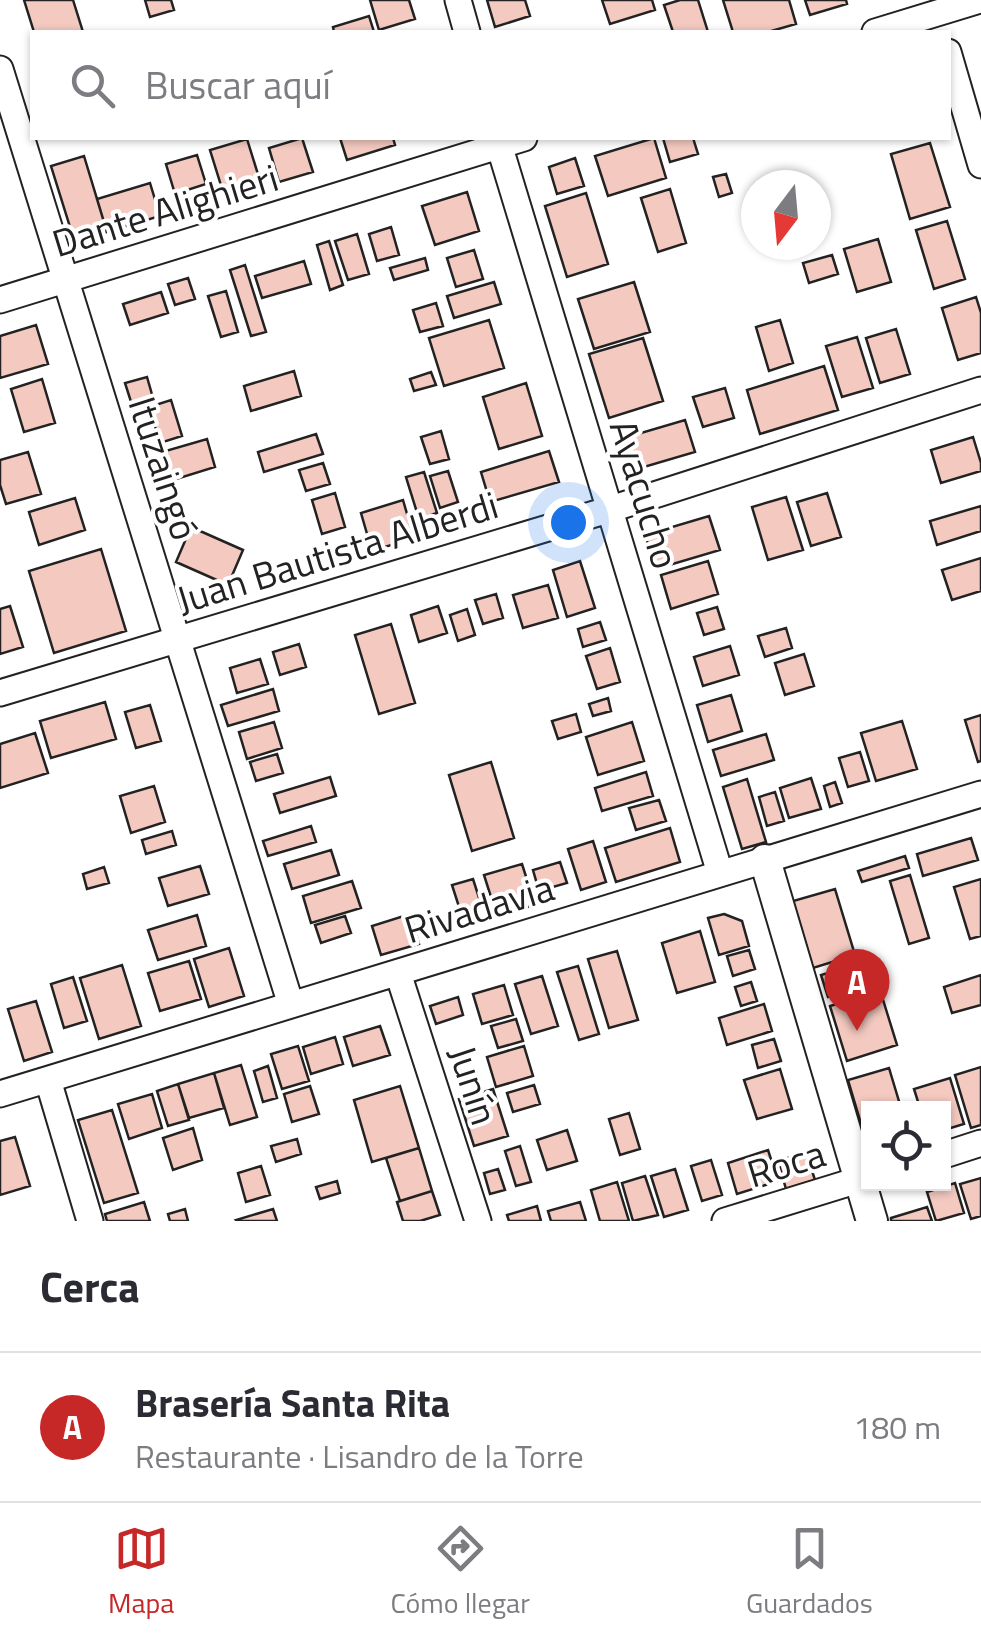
<!DOCTYPE html>
<html lang="es">
<meta charset="utf-8">
<style>
:root{--surface:#fff;--page:#f2f2f3;--text:#2b2b33;--muted:#7c7c81;--line:#e1e1e2;--accent:#c62828}
body{margin:0;font-family:"Titillium Web",sans-serif;background:var(--page);color:var(--text)}
.controls{position:absolute;right:30px;bottom:30px;display:grid;overflow:hidden;border-radius:0px;box-shadow:0 2px 8px #0004}
.controls button{width:90px;height:90px;display:grid;place-items:center;padding:0;border:0;border-bottom:2px solid var(--line);background:var(--surface);color:var(--text);font:50px sans-serif}
.compass{position:absolute;left:741px;top:170px;width:90px;height:90px;border-radius:50%;background:var(--surface);box-shadow:0 2px 8px #0004;rotate:196deg}
.you{position:absolute;left:568px;top:522px;width:35px;height:35px;margin:-25px;border:8px solid #fff;border-radius:50%;background:#1a73e8;box-shadow:0 0 0 15px #1a73e833}
.badge{display:grid;place-items:center;width:65px;height:65px;border-radius:50%;background:var(--accent);color:#fff;font-size:32px;font-weight:700}
.pin{position:absolute;translate:-50% -82px;filter:drop-shadow(0 2px 5px #0008)}
.pin::after{content:'';position:absolute;top:52px;width:35px;height:30px;background:inherit;clip-path:polygon(0 0,100% 0,50% 100%)}
.list{margin:0;padding:0;list-style:none}
h2{display:flex;justify-content:space-between;align-items:center;height:130px;margin:0;padding:0 40px;font-size:42px}
h2 small{font-size:32px;font-weight:400;color:var(--muted)}
.list li{display:grid;grid-template-columns:65px 1fr auto;gap:30px;align-items:center;box-sizing:border-box;height:150px;padding:0 40px;border-top:2px solid var(--line)}
.list b{display:block;font-size:38px;white-space:nowrap}
.list p{margin:0;font-size:32px;white-space:nowrap;color:var(--muted)}
.list em{font-size:32px;font-style:normal;color:var(--muted)}
.icon{flex:none;width:55px;height:55px;fill:none;stroke:currentColor;stroke-width:2;stroke-linecap:round;stroke-linejoin:round}
.map{position:relative;flex:none;width:981px;height:1221px;overflow:hidden}
.search{position:absolute;background:var(--surface);box-shadow:0 2px 8px #0004;left:30px;right:30px;top:30px;height:110px;display:flex;align-items:center;gap:25px;box-sizing:border-box;padding:0 35px;border-radius:0px;color:var(--muted);font-size:38px}
.sheet{height:280px;background:var(--surface)}
nav{display:flex;justify-content:space-around;align-items:center;box-sizing:border-box;height:140px;border-top:2px solid var(--line);background:var(--surface);font-size:28px;color:var(--muted)}
nav a{display:grid;justify-items:center;gap:5px}
nav .on{color:var(--accent)}
.map>svg:first-child{display:block}
</style>
<div class="map">
<svg width="981" height="1221" viewBox="0 0 981 1221">
<rect width="100%" height="100%" fill="#fff"/>
<path fill="#f3c9c0" stroke="#222" stroke-width="2.5" d="M24,0h49l10,32h-49z
M145,0h26l3,10 -24,7z
M370,0h39l6,19 -36,11z
M487,0h38l5,16 -35,11z
M602,0h50l3,10 -45,14z
M680,0h18l10,32h-35l-9,-27z
M723,0h66l7,24 -28,8h-35z
M805,0h41l1,4 -37,11z
M369,16l5,16h-40l-1,-5z
M302,138l11,34 -34,10 -10,-34z
M340,138h53l2,7 -48,15z
M654,138l12,40 -58,18 -13,-40z
M663,138h30l5,16 -28,8z
M247,139l14,45 -37,11 -14,-45z
M930,143l20,64 -40,12 -19,-65z
M197,155l9,29 -31,10 -9,-30z
M84,156l23,76 -32,11 -24,-77z
M575,158l9,28 -27,8 -8,-27z
M726,174l6,19 -13,4 -6,-20z
M150,183l10,33 -53,16 -10,-33z
M670,189l16,54 -28,9 -17,-54z
M467,192l12,39 -44,14 -13,-39z
M586,193l22,71 -41,13 -22,-71z
M947,221l18,58 -31,10 -18,-59z
M391,227l8,28 -22,6 -8,-27z
M357,234l12,40 -21,6 -13,-39z
M878,239l13,43 -34,10 -13,-43z
M329,241l14,44 -13,5 -13,-45z
M474,250l9,29 -27,8 -9,-29z
M832,255l6,19 -29,9 -6,-20z
M425,258l3,12 -34,10 -4,-12z
M304,261l7,23 -49,14 -7,-22z
M245,265l21,67 -15,4 -21,-66z
M188,278l7,21 -20,6 -7,-21z
M494,282l7,22 -47,14 -7,-22z
M634,282l16,50 -56,17 -16,-50z
M226,291l12,41 -17,5 -13,-41z
M161,292l7,21 -38,12 -7,-21z
M976,297l5,16v40l-23,7 -16,-52z
M436,303l7,23 -23,6 -7,-22z
M489,320l15,48 -60,18 -15,-48z
M780,320l13,43 -24,8 -13,-44z
M36,325l12,39 -48,14v-42z
M896,329l14,45 -30,9 -14,-45z
M857,337l16,51 -31,9 -16,-51z
M643,338l20,63 -54,17 -20,-64z
M824,366l14,44 -78,24 -13,-44z
M294,371l7,25 -50,15 -7,-25z
M431,372l5,13 -22,6 -4,-12z
M147,377l6,21 -21,7 -7,-22z
M42,379l13,44 -31,9 -13,-43z
M526,383l16,53 -43,13 -16,-52z
M725,388l9,30 -31,9 -10,-30z
M171,400l11,36 -22,7 -11,-36z
M685,420l10,32 -68,20 -10,-32z
M441,431l8,28 -19,5 -9,-27z
M316,434l7,20 -59,18 -6,-20z
M973,437l8,26v8l-40,12 -10,-33z
M207,439l8,28 -45,14 -8,-29z
M549,451l10,31 -69,20 -9,-30z
M28,452l13,42 -35,10 -6,-19v-25z
M323,463l7,21 -24,7 -7,-21z
M448,471l10,31 -18,6 -10,-32z
M424,472l13,41 -18,6 -13,-42z
M335,493l10,34 -23,7 -10,-34z
M827,493l14,44 -30,9 -14,-44z
M786,497l17,53 -35,10 -16,-53z
M75,498l10,32 -46,15 -10,-33z
M403,500l11,38 -42,13 -11,-38z
M981,506v25l-44,14 -7,-24z
M709,516l11,34 -64,19 -11,-34z
M191,527l52,23 -15,35 -52,-23z
M101,549l25,82 -72,22 -25,-82z
M981,558v33l-29,9 -10,-30z
M580,561l15,47 -28,9 -14,-47z
M708,561l10,33 -47,15 -10,-34z
M548,585l10,33 -35,10 -10,-33z
M496,594l7,24 -20,6 -8,-24z
M10,606l13,41 -23,7v-45z
M438,606l9,27 -28,9 -8,-27z
M717,607l7,22 -20,6 -7,-22z
M467,609l8,26 -17,6 -8,-26z
M600,622l6,18 -23,7 -5,-18z
M391,624l24,79 -36,11 -24,-79z
M786,628l6,20 -27,9 -7,-21z
M299,644l7,23 -26,8 -7,-23z
M730,646l9,29 -36,11 -9,-29z
M610,648l10,34 -23,7 -11,-33z
M804,654l10,32 -29,9 -10,-32z
M260,659l8,25 -31,9 -7,-25z
M273,689l6,22 -51,15 -7,-21z
M731,695l11,36 -34,11 -11,-37z
M608,698l3,13 -18,5 -4,-12z
M105,702l11,37 -65,19 -11,-37z
M150,705l11,36 -25,7 -11,-36z
M576,714l5,18 -23,7 -6,-18z
M981,715v46l-3,1 -13,-42z
M902,721l15,48 -41,12 -15,-48z
M274,722l8,26 -35,11 -8,-27z
M632,722l12,39 -46,14 -12,-38z
M35,733l13,40 -48,15v-44z
M766,734l8,26 -53,16 -8,-26z
M860,752l9,29 -21,6 -9,-29z
M277,754l6,19 -27,8 -6,-19z
M491,762l23,76 -42,13 -23,-76z
M646,772l7,24 -51,15 -7,-23z
M330,777l6,19 -56,17 -6,-19z
M811,778l10,31 -32,9 -9,-30z
M747,779l19,63 -24,7 -19,-62z
M835,782l7,21 -12,4 -6,-21z
M154,786l11,36 -34,11 -11,-37z
M775,792l9,29 -17,5 -8,-29z
M659,800l7,21 -30,9 -7,-22z
M311,826l5,16 -48,14 -5,-15z
M670,828l10,34 -64,20 -11,-34z
M172,831l4,14 -30,9 -4,-14z
M971,838l7,22 -55,16 -6,-22z
M593,841l13,41 -25,8 -13,-41z
M331,850l8,25 -47,14 -8,-25z
M905,856l4,12 -47,14 -4,-11z
M560,862l7,21 -28,8 -6,-21z
M522,864l13,41 -38,11 -13,-41z
M200,866l9,28 -41,12 -9,-28z
M104,867l5,16 -22,6 -4,-15z
M910,875l19,63 -20,6 -19,-63z
M473,879l8,25 -21,6 -8,-25z
M981,879v57l-11,3 -16,-52z
M352,881l9,27 -50,15 -8,-27z
M835,889l20,66 -42,13 -20,-67z
M410,914l9,30 -38,11 -9,-29z
M724,914l18,7 7,25 -30,9 -11,-37z
M197,915l9,31 -48,14 -10,-30z
M345,916l6,17 -30,10 -6,-18z
M700,931l15,51 -38,11 -15,-50z
M229,948l15,48 -35,11 -15,-48z
M749,950l6,19 -22,7 -6,-20z
M617,951l21,69 -29,8 -21,-69z
M189,961l12,38 -41,12 -12,-38z
M122,965l19,61 -42,13 -19,-61z
M854,965l6,22 -32,10 -7,-22z
M578,966l21,68 -20,6 -22,-68z
M981,975v30l-29,8 -8,-26z
M542,976l16,50 -27,8 -16,-50z
M73,977l14,44 -23,7 -13,-44z
M751,982l6,19 -16,5 -6,-19z
M504,985l9,30 -31,9 -9,-30z
M880,990l17,55 -50,16 -17,-55z
M458,997l5,18 -27,9 -6,-18z
M36,1001l16,51 -28,9 -16,-52z
M764,1004l8,27 -45,14 -8,-27z
M516,1019l7,22 -25,7 -7,-22z
M380,1026l10,29 -37,11 -9,-29z
M335,1037l8,27 -32,10 -8,-27z
M774,1039l7,22 -23,7 -6,-23z
M298,1046l11,35 -27,8 -11,-35z
M524,1046l9,30 -37,11 -9,-30z
M241,1065l16,52 -27,8 -16,-52z
M268,1066l9,32 -14,4 -9,-31z
M981,1067v58l-10,3 -16,-53z
M889,1068l12,40h-33v39l-20,-67z
M780,1069l12,40 -35,10 -13,-39z
M214,1073l10,35 -35,10 -11,-34z
M950,1078l14,46 -20,6v-22h-24l-6,-19z
M178,1084l11,36 -21,6 -11,-35z
M534,1085l6,19 -27,8 -6,-19z
M310,1086l9,28 -27,8 -8,-28z
M400,1086l19,62 -47,14 -18,-62z
M493,1089l15,47 -34,10 -15,-47z
M152,1094l10,34 -33,11 -11,-35z
M112,1110l26,83 -34,10 -26,-83z
M629,1113l11,36 -20,6 -11,-36z
M193,1128l9,32 -29,10 -10,-32z
M567,1130l10,31 -30,9 -10,-30z
M15,1137l15,49 -30,9v-54z
M297,1139l4,15 -25,8 -5,-16z
M520,1146l11,36 -15,4 -11,-35z
M419,1148l13,43 -32,10 -14,-43z
M768,1150l10,31 -41,13 -9,-31z
M806,1152l9,28 -29,9 -8,-28z
M711,1160l11,35 -20,6 -11,-35z
M261,1166l9,29 -24,7 -8,-29z
M498,1169l7,21 -15,4 -6,-21z
M675,1169l13,41 -24,7 -13,-41z
M645,1176l13,39 -25,6 -11,-38z
M981,1178v38l-10,3 -11,-35z
M337,1181l3,12 -20,6 -4,-12z
M617,1182l12,39h-29l-9,-31z
M955,1183l9,30 -28,8 -9,-29z
M432,1191l8,24 -20,6h-17l-6,-19z
M144,1202l6,19h-43l-2,-7z
M580,1202l6,19h-35l-3,-10z
M537,1206l4,15h-32l-2,-6z
M927,1207l5,14h-41v-3z
M185,1209l3,12h-18l-2,-7z
M273,1209l4,12h-40l-1,-1z"/>
<g fill="none" stroke-linecap="round" stroke-linejoin="round">
<g stroke="#222" stroke-width="29">
<path id="minor" d="M458,0l9,32
M875,32l105,-32
M948,52l33,113
M0,69l291,936
M497,138l223,735
M0,300l524,-162
M0,693l611,-184 370,-119
M398,973l80,248
M48,1080l42,141
M0,1094l981,-300
M944,1155l37,-12
M725,1221l143,-44"/>
</g>
<g stroke="#222" stroke-width="34">
<path id="major" d="M765,860l107,361"/>
</g>
<use href="#minor" stroke="#fff" stroke-width="25"/>
<use href="#major" stroke="#fff" stroke-width="30"/>
</g>
<g text-anchor="middle" dominant-baseline="central" stroke-width="8" stroke-linejoin="round" paint-order="stroke">
<g font-size="38" fill="#222" stroke="#fff">
<text transform="translate(165 210) rotate(-17)">Dante Alighieri</text>
<text transform="translate(164 468) rotate(72)">Ituzaingó</text>
<text transform="translate(645 494) rotate(73)">Ayacucho</text>
<text transform="translate(337 552) rotate(-17)">Juan Bautista Alberdi</text>
<text transform="translate(479 908) rotate(-17)">Rivadavia</text>
<text transform="translate(474 1085) rotate(72)">Junín</text>
<text transform="translate(786 1163) rotate(-17)">Roca</text>
</g>
</g>
</svg>
<div class="controls">
<button><svg class="icon" aria-label="locate" viewBox="0 0 24 24"><circle cx="12" cy="12" r="6"/><path d="M12 2v4M12 18v4M2 12h4M18 12h4"/></svg></button>
</div>
<svg class="compass" viewBox="-18 -18 36 36"><path d="M0-13l5 13h-10z" fill="#e53935"/><path d="M0 13l5-13h-10z" fill="#7c7c81"/></svg>
<div class="you"></div>
<div class="pin badge" style="left:857px;top:1031px">A</div>
<div class="search"><svg class="icon" aria-label="search" viewBox="0 0 24 24"><circle cx="10" cy="10" r="6"/><path d="M15 15l6 6"/></svg>Buscar aquí</div>
</div>
<section class="sheet">
<h2>Cerca<small></small></h2>
<ul class="list">
<li><span class="badge">A</span><div><b>Brasería Santa Rita</b><p>Restaurante · Lisandro de la Torre</p></div><em>180 m</em></li>
</ul>
</section>
<nav>
<a class="on"><svg class="icon" aria-label="map" viewBox="0 0 24 24"><path d="M3 6l6-2 6 2 6-2v14l-6 2-6-2-6 2zM9 4v14M15 6v14"/></svg>Mapa</a>
<a><svg class="icon" aria-label="directions" viewBox="0 0 24 24"><path d="M12 3l9 9-9 9-9-9zM9 14v-3h6M13 9l2 2-2 2"/></svg>Cómo llegar</a>
<a><svg class="icon" aria-label="saved" viewBox="0 0 24 24"><path d="M7 4h10v16l-5-4-5 4z"/></svg>Guardados</a>
</nav>
